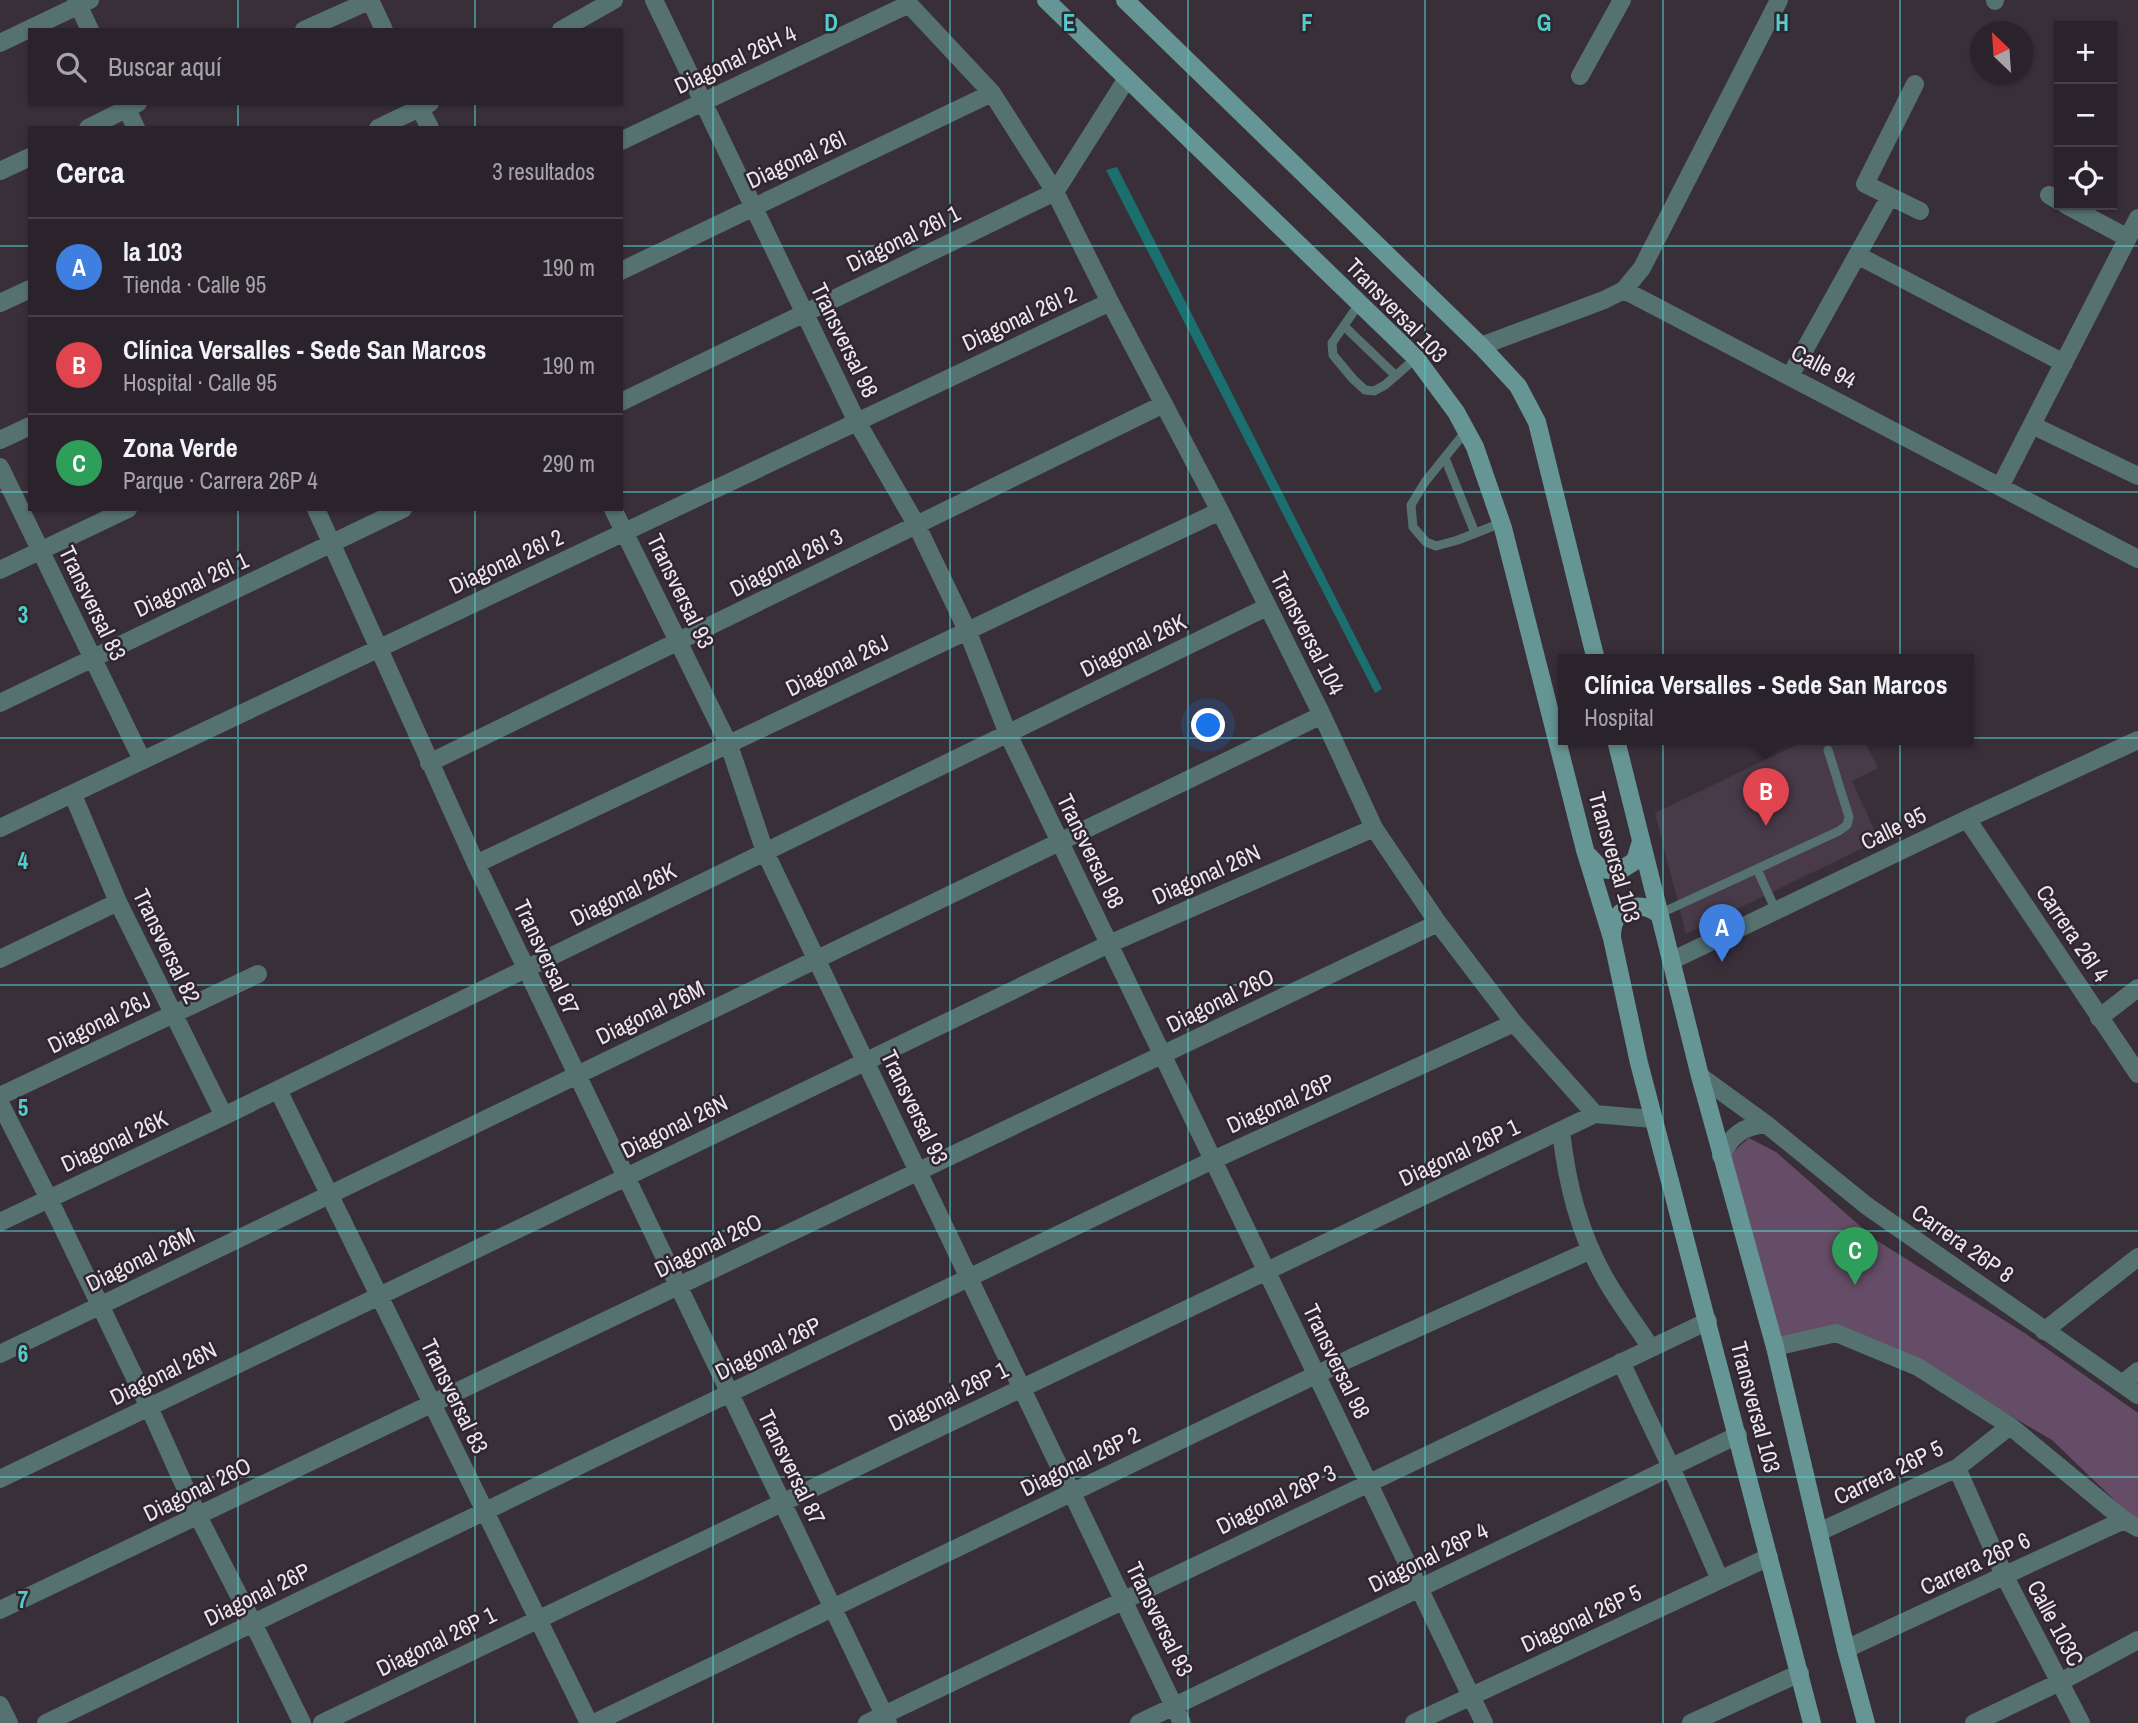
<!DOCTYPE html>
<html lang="es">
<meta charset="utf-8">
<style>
:root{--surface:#2b232b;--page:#372f37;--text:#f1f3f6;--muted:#a6a4a9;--line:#474047;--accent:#53cdcb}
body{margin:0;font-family:"Archivo Narrow",sans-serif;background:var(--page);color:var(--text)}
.controls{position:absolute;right:21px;top:21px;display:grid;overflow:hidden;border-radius:0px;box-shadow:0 2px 5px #0004}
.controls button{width:63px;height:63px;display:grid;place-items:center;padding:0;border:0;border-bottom:2px solid var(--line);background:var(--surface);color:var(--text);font:35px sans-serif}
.compass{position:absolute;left:1970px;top:21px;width:63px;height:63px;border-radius:50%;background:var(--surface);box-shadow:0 2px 5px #0004;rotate:335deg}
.you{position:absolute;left:1209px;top:726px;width:24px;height:24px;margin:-18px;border:5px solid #fff;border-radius:50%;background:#1a73e8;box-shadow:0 0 0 10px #1a73e833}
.badge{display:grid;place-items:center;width:46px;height:46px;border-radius:50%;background:var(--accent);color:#fff;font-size:23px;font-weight:700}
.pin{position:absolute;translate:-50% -58px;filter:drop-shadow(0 2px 4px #0008)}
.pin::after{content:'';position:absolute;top:37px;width:24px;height:21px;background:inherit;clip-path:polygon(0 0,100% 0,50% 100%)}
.popup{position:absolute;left:1558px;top:654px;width:416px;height:91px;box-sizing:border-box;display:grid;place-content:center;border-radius:0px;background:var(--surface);filter:drop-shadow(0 2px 5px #0005);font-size:23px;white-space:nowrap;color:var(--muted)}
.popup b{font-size:26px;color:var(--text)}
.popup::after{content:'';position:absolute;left:50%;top:100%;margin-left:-14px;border:14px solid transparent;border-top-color:var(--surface)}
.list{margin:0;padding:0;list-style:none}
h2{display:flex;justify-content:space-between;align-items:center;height:91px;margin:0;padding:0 28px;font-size:30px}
h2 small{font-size:23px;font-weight:400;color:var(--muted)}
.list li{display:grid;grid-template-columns:46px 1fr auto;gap:21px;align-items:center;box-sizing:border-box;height:98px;padding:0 28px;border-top:2px solid var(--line)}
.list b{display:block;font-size:26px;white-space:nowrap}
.list p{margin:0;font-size:23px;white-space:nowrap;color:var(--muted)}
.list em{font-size:23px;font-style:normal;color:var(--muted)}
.icon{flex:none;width:38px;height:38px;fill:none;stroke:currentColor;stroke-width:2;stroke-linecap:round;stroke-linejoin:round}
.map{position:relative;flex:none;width:2138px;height:1723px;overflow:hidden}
.search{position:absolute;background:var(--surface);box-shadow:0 2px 5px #0004;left:28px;top:28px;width:595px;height:77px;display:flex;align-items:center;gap:18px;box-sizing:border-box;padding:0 24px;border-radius:0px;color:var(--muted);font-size:26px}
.panel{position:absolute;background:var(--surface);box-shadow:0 2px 5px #0004;left:28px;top:126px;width:595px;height:385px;border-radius:0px}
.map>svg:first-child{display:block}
</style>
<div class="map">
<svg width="2138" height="1723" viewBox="0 0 2138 1723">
<rect width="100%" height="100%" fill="#392f39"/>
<path fill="#483a49" d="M1806,740h58l14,28 -26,13 27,59 -193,94 -31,-121z"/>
<path fill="#664d67" d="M1749,1138l27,14 100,88 150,94 112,79v106l-10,-6 -76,-73 -134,-79 -81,-31 -59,13 -51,-186z"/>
<path fill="#1b6f6e" d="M1117,167l265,522 -7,4 -269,-523z"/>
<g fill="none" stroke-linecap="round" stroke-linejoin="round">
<path stroke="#557271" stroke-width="9" d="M1359,304l-27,39 1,12 20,24 12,11 9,1 11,-6 31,-27
M1344,326l52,50
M1466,431l-41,51 -14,23 2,22 13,15 10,4 22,-6 43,-17
M1445,458l30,75
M1757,869l19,42
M1659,914l180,-83 8,-6 2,-8 -21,-67"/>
<path stroke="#557271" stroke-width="18" d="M76,0l14,30
M370,0l14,30
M654,0l203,422 59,102 51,106 41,104 476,989
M905,0l87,93 63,99 55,110 110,209 102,204 52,113 64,95 76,100 81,91 58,5
M1995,1v-1
M304,30l67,-30
M561,30l53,-30
M0,43l90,-43
M1580,76l42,-76
M1915,84l-50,100 55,27
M124,103l12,25
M417,103l13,25
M88,128l50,-25
M378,128l52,-25
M621,141l288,-137
M0,171l30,-14
M2049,195l10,6
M2066,205l62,33
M1857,255l207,108
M621,271l371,-178
M1624,290l514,269
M0,303l30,-14
M1481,346l123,-46 20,-10 18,-22 137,-268
M1790,376l99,-178
M621,402l434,-210 71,-112
M2032,425l106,51
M0,440l30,-14
M0,467l142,293
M2001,485l137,-267
M316,509l160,355 412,859
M613,509l116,236 36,107 417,871
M0,570l128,-61
M0,703l403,-194
M429,763c246,-118 489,-241 735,-359
M73,795l45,107 106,214
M1967,819l171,255
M0,828l1110,-526
M476,864l744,-353
M0,959l118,-57
M1671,961l296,-142 171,-79
M2099,1018l39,-30
M1700,1076l66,48 101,82 271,189
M278,1090l311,633
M0,1096l258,-122
M0,1103l49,96 100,208 49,109 55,107 49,100
M1561,1131c6,53 18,102 45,149 13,23 30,45 45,68
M1721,1156c10,-21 23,-30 45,-32
M0,1222l224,-106 1043,-509
M2044,1331l94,-74
M1775,1347l61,-14 82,34 92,59 114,94 14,8
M0,1354l1322,-639
M1621,1362l50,105 49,113
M2122,1384l16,-13
M1957,1468l48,109 76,146
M0,1479l1109,-535 265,-116
M1819,1532l138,-64 53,-42
M0,1610l1438,-687
M1846,1649l278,-129
M0,1705l9,18
M46,1723l1167,-563 301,-137
M322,1723l1273,-609
M594,1723l757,-365 240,-108
M867,1723l841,-402
M1139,1723l599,-288
M1414,1723l355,-166
M1691,1723l109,-50
M1974,1723l86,-41 78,-42"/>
<path stroke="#659594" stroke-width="18" d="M1046,0l370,358 40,54 19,35 28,81 82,322 27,88 27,125 173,660
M1125,0l356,346 37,40 19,36 59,238
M1616,740l84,336 75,271 71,302 20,74
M1589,856l12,13 18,2 16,-10 6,-20
M1612,937c0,-29 24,-39 47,-23"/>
</g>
<path fill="none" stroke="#53cdcb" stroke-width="2" stroke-opacity="0.55" d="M238,0v30M475,0v30M713,0v1723M950,0v1723M1188,0v1723M1425,0v1723M1663,0v1723M1900,0v1723M238,103v25M475,103v25M0,246h30M621,246h1517M0,492h30M621,492h1517M238,509v1214M475,509v1214M0,738h2138M0,985h2138M0,1231h2138M0,1477h2138"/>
<g text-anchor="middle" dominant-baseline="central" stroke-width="5" stroke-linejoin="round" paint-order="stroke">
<g font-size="23" fill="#ece6ec" stroke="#2f262f">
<text transform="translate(735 59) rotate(-25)">Diagonal 26H 4</text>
<text transform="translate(796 159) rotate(-25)">Diagonal 26I</text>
<text transform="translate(903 238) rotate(-26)">Diagonal 26I 1</text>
<text transform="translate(1397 310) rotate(46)">Transversal 103</text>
<text transform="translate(1019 318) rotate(-25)">Diagonal 26I 2</text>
<text transform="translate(845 340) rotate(64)">Transversal 98</text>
<text transform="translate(1824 366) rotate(27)">Calle 94</text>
<text transform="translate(506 561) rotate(-25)">Diagonal 26I 2</text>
<text transform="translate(786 562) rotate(-27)">Diagonal 26I 3</text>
<text transform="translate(191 584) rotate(-25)">Diagonal 26I 1</text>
<text transform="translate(681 591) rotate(64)">Transversal 93</text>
<text transform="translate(93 603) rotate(64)">Transversal 83</text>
<text transform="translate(1308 633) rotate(63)">Transversal 104</text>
<text transform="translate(1133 645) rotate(-26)">Diagonal 26K</text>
<text transform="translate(837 665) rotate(-26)">Diagonal 26J</text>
<text transform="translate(1893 828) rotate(-26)">Calle 95</text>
<text transform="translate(1091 851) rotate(64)">Transversal 98</text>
<text transform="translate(1615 857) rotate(74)">Transversal 103</text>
<text transform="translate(1206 874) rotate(-24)">Diagonal 26N</text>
<text transform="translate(623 894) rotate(-26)">Diagonal 26K</text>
<text transform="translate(2073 933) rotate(56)">Carrera 26I 4</text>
<text transform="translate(167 946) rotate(64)">Transversal 82</text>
<text transform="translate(547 957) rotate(65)">Transversal 87</text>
<text transform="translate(1220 1000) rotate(-26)">Diagonal 26O</text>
<text transform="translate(650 1012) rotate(-26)">Diagonal 26M</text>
<text transform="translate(99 1022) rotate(-26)">Diagonal 26J</text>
<text transform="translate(1280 1103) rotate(-24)">Diagonal 26P</text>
<text transform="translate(915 1107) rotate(64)">Transversal 93</text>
<text transform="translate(674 1126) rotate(-26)">Diagonal 26N</text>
<text transform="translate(114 1141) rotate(-25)">Diagonal 26K</text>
<text transform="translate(1459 1152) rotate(-25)">Diagonal 26P 1</text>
<text transform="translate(1963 1243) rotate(35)">Carrera 26P 8</text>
<text transform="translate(708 1245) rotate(-26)">Diagonal 26O</text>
<text transform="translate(140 1259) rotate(-26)">Diagonal 26M</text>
<text transform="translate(768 1348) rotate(-26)">Diagonal 26P</text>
<text transform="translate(1337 1361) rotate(64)">Transversal 98</text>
<text transform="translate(163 1373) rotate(-26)">Diagonal 26N</text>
<text transform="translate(455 1396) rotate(64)">Transversal 83</text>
<text transform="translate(948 1396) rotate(-26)">Diagonal 26P 1</text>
<text transform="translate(1756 1407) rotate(75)">Transversal 103</text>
<text transform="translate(1080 1461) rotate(-26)">Diagonal 26P 2</text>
<text transform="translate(792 1467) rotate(64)">Transversal 87</text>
<text transform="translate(1888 1472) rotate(-26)">Carrera 26P 5</text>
<text transform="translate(197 1489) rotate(-26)">Diagonal 26O</text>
<text transform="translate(1276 1499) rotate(-26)">Diagonal 26P 3</text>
<text transform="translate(1428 1557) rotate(-26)">Diagonal 26P 4</text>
<text transform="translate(1975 1563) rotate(-25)">Carrera 26P 6</text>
<text transform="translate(257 1594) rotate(-26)">Diagonal 26P</text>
<text transform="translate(1581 1618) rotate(-25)">Diagonal 26P 5</text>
<text transform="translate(1160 1619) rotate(64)">Transversal 93</text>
<text transform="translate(2056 1623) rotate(62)">Calle 103C</text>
<text transform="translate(436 1641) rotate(-26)">Diagonal 26P 1</text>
</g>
</g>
<g font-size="23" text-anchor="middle" font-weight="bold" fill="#53cdcb" stroke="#2f262f" stroke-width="5" stroke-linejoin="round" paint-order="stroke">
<text x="831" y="31">D</text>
<text x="1069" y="31">E</text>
<text x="1307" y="31">F</text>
<text x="1544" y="31">G</text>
<text x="1782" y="31">H</text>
<text x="23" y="623">3</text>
<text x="23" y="869">4</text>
<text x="23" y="1116">5</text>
<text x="23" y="1362">6</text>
<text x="23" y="1608">7</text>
</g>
</svg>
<div class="controls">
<button>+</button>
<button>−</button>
<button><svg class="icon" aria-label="locate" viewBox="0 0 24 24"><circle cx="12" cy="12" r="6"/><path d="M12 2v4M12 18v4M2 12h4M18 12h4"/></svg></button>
</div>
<svg class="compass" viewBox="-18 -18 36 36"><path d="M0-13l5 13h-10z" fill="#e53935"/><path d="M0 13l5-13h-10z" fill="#a6a4a9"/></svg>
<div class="you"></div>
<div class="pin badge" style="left:1722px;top:962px;background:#3f7fe0">A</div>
<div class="pin badge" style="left:1766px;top:826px;background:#e0444e">B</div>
<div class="popup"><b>Clínica Versalles - Sede San Marcos</b>Hospital</div>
<div class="pin badge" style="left:1855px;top:1285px;background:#2e9e5b">C</div>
<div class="search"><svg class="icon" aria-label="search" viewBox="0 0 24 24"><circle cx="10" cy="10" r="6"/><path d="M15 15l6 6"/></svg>Buscar aquí</div>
<section class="panel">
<h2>Cerca<small>3 resultados</small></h2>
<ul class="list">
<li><span class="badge" style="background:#3f7fe0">A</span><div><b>la 103</b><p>Tienda · Calle 95</p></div><em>190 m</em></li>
<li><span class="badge" style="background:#e0444e">B</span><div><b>Clínica Versalles - Sede San Marcos</b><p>Hospital · Calle 95</p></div><em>190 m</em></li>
<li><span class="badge" style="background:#2e9e5b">C</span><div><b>Zona Verde</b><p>Parque · Carrera 26P 4</p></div><em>290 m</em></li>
</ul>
</section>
</div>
